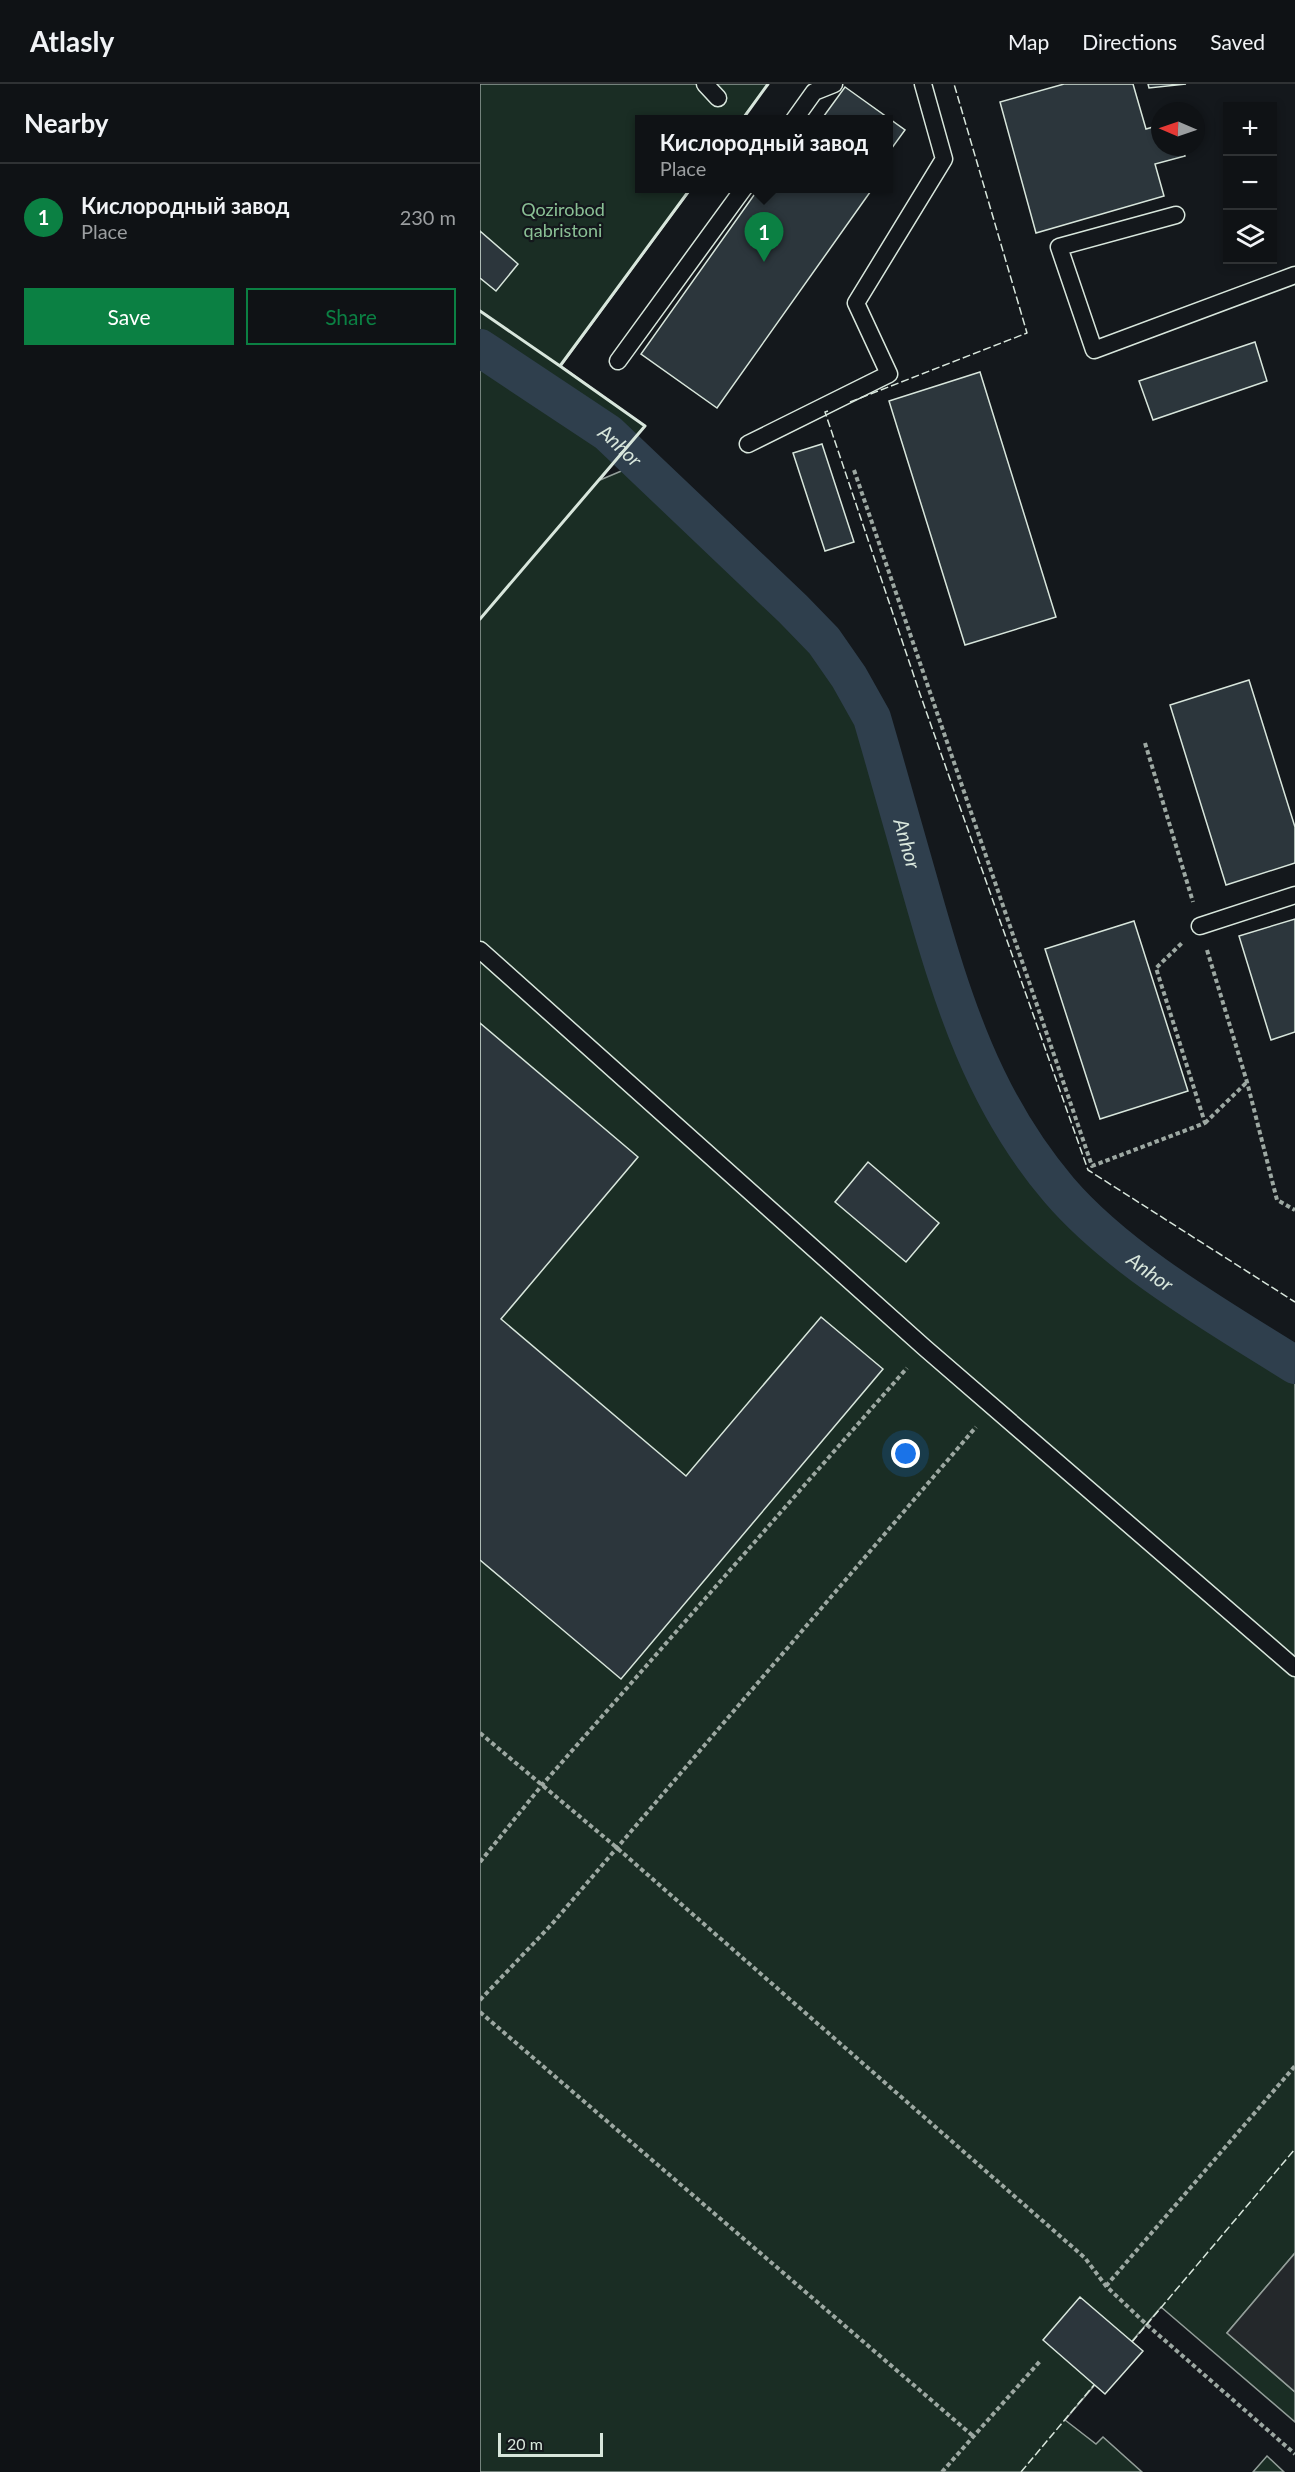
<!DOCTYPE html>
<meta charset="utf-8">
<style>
:root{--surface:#0f1215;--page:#1d2022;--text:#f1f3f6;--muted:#9b9ea0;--line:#2f3234;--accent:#0b8043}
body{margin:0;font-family:Lato,sans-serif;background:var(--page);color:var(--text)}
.controls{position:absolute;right:18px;top:18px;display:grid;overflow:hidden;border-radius:0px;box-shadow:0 3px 9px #0003}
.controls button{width:54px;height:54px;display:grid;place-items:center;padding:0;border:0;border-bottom:2px solid var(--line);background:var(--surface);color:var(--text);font:30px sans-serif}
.compass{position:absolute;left:671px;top:18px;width:54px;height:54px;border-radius:50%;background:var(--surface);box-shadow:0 3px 9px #0003;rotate:272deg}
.scale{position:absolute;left:18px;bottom:15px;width:105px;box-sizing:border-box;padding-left:6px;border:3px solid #d8e6dc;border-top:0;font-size:16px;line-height:21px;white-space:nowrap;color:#d8e6dc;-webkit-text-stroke:4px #14181c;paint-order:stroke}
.you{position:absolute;left:426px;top:1370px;width:21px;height:21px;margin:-15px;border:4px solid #fff;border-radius:50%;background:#1a73e8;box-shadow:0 0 0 9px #1a73e833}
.badge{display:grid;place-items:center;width:39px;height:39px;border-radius:50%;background:var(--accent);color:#fff;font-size:20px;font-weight:700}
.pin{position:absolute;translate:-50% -50px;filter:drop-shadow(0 2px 3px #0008)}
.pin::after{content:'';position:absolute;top:32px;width:21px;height:18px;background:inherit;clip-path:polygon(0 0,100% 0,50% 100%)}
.popup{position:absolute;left:155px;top:31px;width:258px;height:78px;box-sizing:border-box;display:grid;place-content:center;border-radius:0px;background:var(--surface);filter:drop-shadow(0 2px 4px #0005);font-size:20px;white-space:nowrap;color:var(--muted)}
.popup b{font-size:22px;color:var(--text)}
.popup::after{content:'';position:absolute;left:50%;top:100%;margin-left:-12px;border:12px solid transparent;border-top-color:var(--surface)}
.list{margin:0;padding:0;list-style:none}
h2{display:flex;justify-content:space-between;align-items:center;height:78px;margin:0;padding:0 24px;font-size:26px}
h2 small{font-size:20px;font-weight:400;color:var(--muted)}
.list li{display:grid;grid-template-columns:39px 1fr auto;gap:18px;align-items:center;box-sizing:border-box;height:108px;padding:0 24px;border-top:2px solid var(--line)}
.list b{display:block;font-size:22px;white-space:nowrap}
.list p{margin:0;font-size:20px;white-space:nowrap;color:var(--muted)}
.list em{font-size:20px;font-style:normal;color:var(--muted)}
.actions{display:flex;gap:12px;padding:18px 24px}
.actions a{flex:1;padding:14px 0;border:2px solid var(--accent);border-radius:0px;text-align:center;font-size:21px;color:var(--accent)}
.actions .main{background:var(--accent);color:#fff}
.icon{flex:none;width:33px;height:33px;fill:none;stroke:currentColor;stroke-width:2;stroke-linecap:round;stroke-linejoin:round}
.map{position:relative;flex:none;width:815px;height:2388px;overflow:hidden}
header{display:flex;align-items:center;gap:36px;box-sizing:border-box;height:84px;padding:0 30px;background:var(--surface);border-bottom:2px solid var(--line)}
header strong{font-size:28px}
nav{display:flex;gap:33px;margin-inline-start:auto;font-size:21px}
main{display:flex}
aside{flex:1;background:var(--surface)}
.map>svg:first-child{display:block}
</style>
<header>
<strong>Atlasly</strong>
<nav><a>Map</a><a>Directions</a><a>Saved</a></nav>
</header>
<main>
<aside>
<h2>Nearby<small></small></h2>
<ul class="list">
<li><span class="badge">1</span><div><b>Кислородный завод</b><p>Place</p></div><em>230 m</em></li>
</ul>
<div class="actions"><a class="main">Save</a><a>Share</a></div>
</aside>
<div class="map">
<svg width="815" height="2388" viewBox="0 0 815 2388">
<rect width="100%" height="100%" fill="#14181c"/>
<path fill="#1a2d24" stroke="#939e99" stroke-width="1.5" d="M0,0h288l-26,35 -102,1v68l51,1 -130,177 84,60 -45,54 38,-16 155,145 31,32 25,36 23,41c17,58 33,116 50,175 31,109 62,209 137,297 60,70 158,126 236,175v888l-68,80 68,59v30l-134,-115 -96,113 31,24 7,-7 39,35h-662z
M787,2372l17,16h-31z"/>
<path fill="#24282b" stroke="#939e99" stroke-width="1.5" d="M815,2169v139l-68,-59z"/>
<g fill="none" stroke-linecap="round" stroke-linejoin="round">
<path stroke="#2f3f4d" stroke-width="38" id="s1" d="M0,264l128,85 185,176 31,32 25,36 23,41c17,58 33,116 50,175 31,109 62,209 137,297 60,70 158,126 236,175"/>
</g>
<path fill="#2c363c" stroke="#d8e6dc" stroke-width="1.5" d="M584,0h69l13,45 14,-4v22h22l3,9 -30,8 9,32 -128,37 -36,-131z
M668,0h38l-37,4z
M365,3l60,43 -16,22v-32h-68z
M279,104h114l-156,220 -76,-54z
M0,147l38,33 -22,27 -16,-13z
M775,258l12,39 -114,39 -14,-39z
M500,288l76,245 -91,28 -76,-244z
M342,360l32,98 -29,9 -32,-98z
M769,596l46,147v36l-69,22 -56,-180z
M815,835v113l-24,8 -32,-104z
M654,837l54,170 -88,28 -55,-170z
M0,939l158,134 -137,162 185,157 135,-159 62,52 -262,310 -141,-119z
M388,1078l71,61 -33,39 -71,-60z
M600,2213l63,54 -38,43 -62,-54z"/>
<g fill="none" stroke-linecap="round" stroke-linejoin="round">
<g stroke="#d8e6dc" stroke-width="19">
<path id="service" d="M225,0l13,14
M314,36l20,-28 20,-8
M696,131l-117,32 35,103 201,-75
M138,277l126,-173
M268,360l141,-70 -33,-71 88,-144 -21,-75
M720,842l95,-31
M0,866l445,398 370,320"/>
</g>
<path stroke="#9da8a2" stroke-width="4" stroke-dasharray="4.5 3" stroke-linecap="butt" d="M374,386l238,696 113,-43 -49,-155 26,-25
M665,659l48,159
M727,866l40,132 30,118 18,10
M725,1039l42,-41
M0,1649l136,114 469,411 21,28 40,38 149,130
M0,1778l62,-77 365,-417
M0,1916l72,-76 424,-497
M0,1928l493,424
M626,2202l189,-220
M462,2388l99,-112"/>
<use href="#service" stroke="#14181c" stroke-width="16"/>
<path stroke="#d8e6dc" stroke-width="1.5" stroke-dasharray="8 3" stroke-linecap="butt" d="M370,318l177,-69 -73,-249
M348,327l-3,1 95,282 168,476 207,132
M652,2258l163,-193
M541,2388l73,-87"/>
<path stroke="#d8e6dc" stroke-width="3" d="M262,36l26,-36
M0,227l80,55
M0,535l165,-193 -85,-60 131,-178"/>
</g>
<g text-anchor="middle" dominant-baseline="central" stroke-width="4.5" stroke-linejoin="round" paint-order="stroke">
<g font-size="18" fill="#8ac095" stroke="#14181c">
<text x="83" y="125">Qozirobod<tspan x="83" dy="21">qabristoni</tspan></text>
</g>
<g font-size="20" font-style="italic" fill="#d8e6dc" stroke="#14181c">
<text stroke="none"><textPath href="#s1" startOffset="171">Anhor</textPath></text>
<text stroke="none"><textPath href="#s1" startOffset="675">Anhor</textPath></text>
<text stroke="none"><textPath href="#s1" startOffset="1179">Anhor</textPath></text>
</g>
</g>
</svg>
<div class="controls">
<button>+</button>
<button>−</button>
<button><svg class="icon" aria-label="layers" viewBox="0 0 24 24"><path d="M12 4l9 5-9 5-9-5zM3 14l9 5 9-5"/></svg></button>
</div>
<svg class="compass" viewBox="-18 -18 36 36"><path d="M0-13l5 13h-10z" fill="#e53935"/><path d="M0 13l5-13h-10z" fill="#9b9ea0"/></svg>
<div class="scale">20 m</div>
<div class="you"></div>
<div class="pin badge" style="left:284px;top:178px">1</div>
<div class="popup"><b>Кислородный завод</b>Place</div>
</div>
</main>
